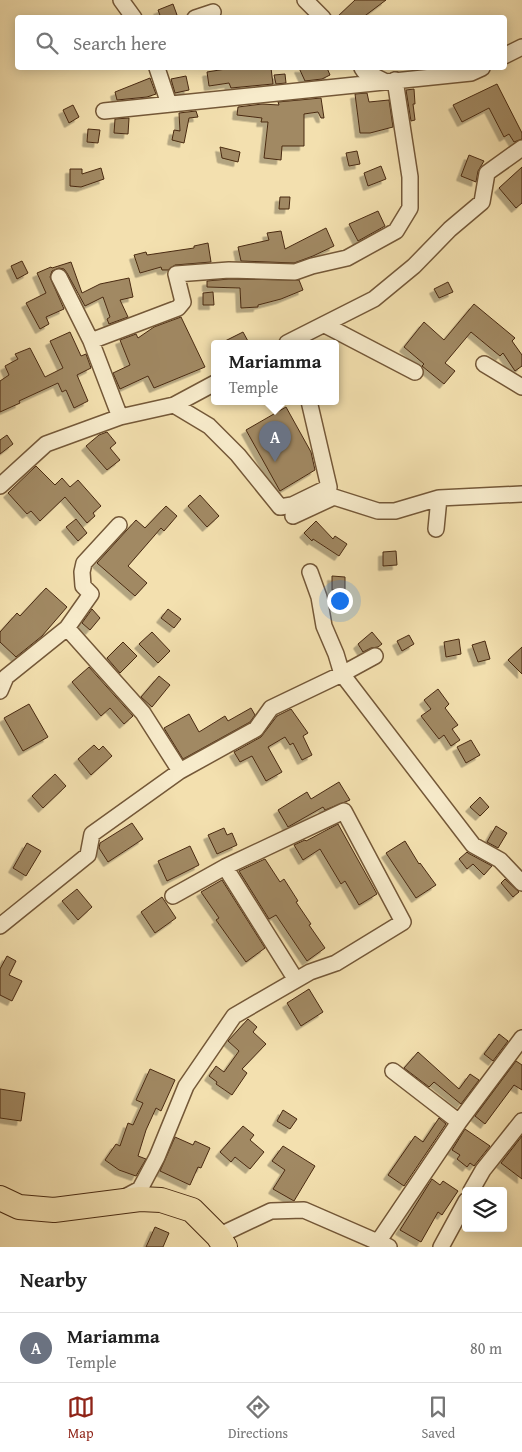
<!DOCTYPE html>
<style>
:root{--surface:#fff;--page:#f2f2f2;--text:#222;--muted:#767676;--line:#e0e0e0;--accent:#8f2418}
body{margin:0;font-family:"Gentium Book Plus",serif;background:var(--page);color:var(--text)}
.controls{position:absolute;right:15px;bottom:15px;display:grid;overflow:hidden;border-radius:5px;box-shadow:0 2px 12px #0003}
.controls button{width:45px;height:45px;display:grid;place-items:center;padding:0;border:0;border-bottom:1px solid var(--line);background:var(--surface);color:var(--text);font:25px sans-serif}
.you{position:absolute;left:339px;top:600px;width:18px;height:18px;margin:-12px;border:4px solid #fff;border-radius:50%;background:#1a73e8;box-shadow:0 0 0 8px #1a73e833}
.badge{display:grid;place-items:center;width:32px;height:32px;border-radius:50%;background:var(--accent);color:#fff;font-size:16px;font-weight:700}
.pin{position:absolute;translate:-50% -41px;filter:drop-shadow(0 1px 2px #0008)}
.pin::after{content:'';position:absolute;top:26px;width:18px;height:15px;background:inherit;clip-path:polygon(0 0,100% 0,50% 100%)}
.popup{position:absolute;left:211px;top:340px;width:128px;height:65px;box-sizing:border-box;display:grid;place-content:center;border-radius:5px;background:var(--surface);filter:drop-shadow(0 1px 4px #0005);font-size:16px;white-space:nowrap;color:var(--muted)}
.popup b{font-size:19px;color:var(--text)}
.popup::after{content:'';position:absolute;left:50%;top:100%;margin-left:-10px;border:10px solid transparent;border-top-color:var(--surface)}
.list{margin:0;padding:0;list-style:none}
h2{display:flex;justify-content:space-between;align-items:center;height:65px;margin:0;padding:0 20px;font-size:21px}
h2 small{font-size:16px;font-weight:400;color:var(--muted)}
.list li{display:grid;grid-template-columns:32px 1fr auto;gap:15px;align-items:center;box-sizing:border-box;height:70px;padding:0 20px;border-top:1px solid var(--line)}
.list b{display:block;font-size:19px;white-space:nowrap}
.list p{margin:0;font-size:16px;white-space:nowrap;color:var(--muted)}
.list em{font-size:16px;font-style:normal;color:var(--muted)}
.icon{flex:none;width:28px;height:28px;fill:none;stroke:currentColor;stroke-width:2;stroke-linecap:round;stroke-linejoin:round}
.map{position:relative;flex:none;width:522px;height:1247px;overflow:hidden}
.search{position:absolute;background:var(--surface);box-shadow:0 2px 12px #0003;left:15px;right:15px;top:15px;height:55px;display:flex;align-items:center;gap:12px;box-sizing:border-box;padding:0 18px;border-radius:5px;color:var(--muted);font-size:19px}
.sheet{height:135px;background:var(--surface)}
nav{display:flex;justify-content:space-around;align-items:center;box-sizing:border-box;height:70px;border-top:1px solid var(--line);background:var(--surface);font-size:14px;color:var(--muted)}
nav a{display:grid;justify-items:center;gap:2px}
nav .on{color:var(--accent)}
.map>svg:first-child{display:block}
</style>
<div class="map">
<svg width="522" height="1247" viewBox="0 0 522 1247">
<defs>
<filter id="shadow"><feDropShadow dx="-4.5" dy="4.5" stdDeviation="0" flood-color="#0004"/></filter>
</defs>
<rect width="100%" height="100%" fill="#f3e0af"/>
<filter id="stains"><feTurbulence type="fractalNoise" baseFrequency=".004" numOctaves="4"/><feColorMatrix values="0 0 0 0 .2 0 0 0 0 .09 0 0 0 0 .02 0 0 0 .5 -.17"/></filter>
<radialGradient id="worn" r=".72"><stop offset=".6" stop-color="#630" stop-opacity="0"/><stop offset="1" stop-color="#630" stop-opacity=".3"/></radialGradient>
<path fill="#a18963" stroke="#492a11" filter="url(#shadow)" d="M355,0h31l-24,18h-26z
M173,4l4,11 -7,3h-9l-3,-8z
M232,68h39l2,16 -42,4 -2,-5 -20,3 -2,-14z
M299,68h28l3,7 -8,4 -17,2z
M285,74l1,9 -10,1 -2,-9z
M186,76l3,14 -14,3 -4,-14z
M150,78l6,16 -9,3 -30,3 -2,-8z
M497,84l25,49v6l-8,3 -5,-8 -5,3 -15,-29 -27,14 -9,-17z
M414,89l1,15h-2l2,16 -4,1 -5,-31z
M367,93l2,9 20,-2 4,27 -23,6h-10l-5,-39z
M321,98l3,20h-3l-3,-6 -14,2v32h-22l-1,14 -17,-2 4,-36h-7l1,-4 -25,-3 1,-8 24,-3 17,1 -1,-3z
M73,105l6,12 -10,6 -6,-13z
M196,111l2,6 -9,1 -5,25 -12,-3 2,-10 6,1 -1,-18z
M129,118l-1,16 -14,-1 1,-14z
M88,129l12,1 -2,13 -11,-1z
M220,147l20,5 -2,10 -16,-4z
M357,151l3,13 -11,2 -3,-13z
M469,155l15,6 -6,10 -2,11 -15,-6z
M381,166l5,13 -18,7 -4,-13z
M522,167v36l-6,5 -17,-20z
M101,168l3,11 -23,8 -11,-1v-17h12v5z
M280,197h10l-1,12h-10z
M378,211l7,15 -27,15 -9,-17z
M326,228l8,18 -21,10 -19,7 -53,-2 -3,-14 31,-7 -2,-7 14,-2 4,18z
M208,243l3,19 -36,3 -7,5h-6l-1,-3 -21,6 -6,-18 12,-3 1,3 47,-7v-2z
M22,261l6,12 -11,6 -6,-13z
M71,262l11,31 18,-9 29,-6 4,19 -13,3 8,17 -19,7 -2,-5 3,-2 -7,-20 -18,9 -18,-33 -3,-4 -5,-1 -7,3 -2,6 14,32 -18,8 3,7 -9,5 -14,-26 20,-10 -9,-20 14,-6 1,1z
M229,279l70,1 4,10 -22,9 -23,6v2l-17,1 -1,-20 -33,-1v-6z
M448,282l5,10 -14,6 -5,-9z
M213,292l1,13h-11v-12z
M474,304l41,34 -3,3 10,14v11l-7,5 -12,-18 -3,3 -29,-24 -26,31 10,8 -11,13 -22,-18 2,-2 -20,-17 20,-25 20,18z
M181,317l24,50 -51,21 -6,-12 -28,13 -7,-16 17,-8 -10,-25 16,-6 2,4 16,-11z
M70,332l11,24 5,-2 5,14 -14,7 11,26 -14,7 -8,-18 -4,2 -4,-9 -39,18 1,2 -20,9v-31l9,-6 -4,-9 13,-7 -3,-5 15,-6 15,29 18,-9 -13,-27z
M243,332l6,11h-28z
M286,407l25,45 4,18 -35,21 -34,-61z
M107,432l9,11 -6,5 10,12 -13,10 -21,-24 13,-11z
M7,435l6,9 -13,10v-14z
M36,466l19,19 7,-7 8,9 8,-7 23,26 -8,7 2,3 -8,7 -22,-26 -25,24 -9,-10 -4,3 -19,-21z
M200,495l19,21 -12,11 -19,-21z
M166,506l11,10 -13,15 -3,-3 -33,38 19,17 -12,13 -38,-33 39,-43 9,8z
M76,519l11,14 -9,8 -12,-14z
M316,521l17,18 2,-3 12,8 -8,12 -26,-17 -1,2 -8,-8z
M396,551l1,14 -14,1v-14z
M332,576l13,1v13h-13z
M46,588l21,19 -25,29 -26,21 -16,-15v-10l17,-19 3,3z
M92,609l8,9 -10,12 -8,-7z
M168,609l13,10 -7,9 -13,-10z
M152,632l18,19 -12,12 -19,-19z
M372,632l10,12 -4,3 -7,1 -8,4 -5,-8z
M409,635l5,9 -12,7 -5,-10z
M459,639l2,15 -15,3 -2,-15z
M485,641l5,18 -12,3 -6,-17z
M123,642l14,14 -17,17 -13,-15z
M522,647v27l-14,-14z
M89,667l44,49 -9,8 -14,-16 -9,8 -29,-34z
M159,676l11,9 -18,22 -11,-10z
M438,689l11,15 -4,4 13,17 -6,4 8,11 -9,6 -7,-11 -5,4 -18,-23 10,-7 -7,-9z
M29,704l19,33 -25,14 -19,-33z
M251,708l4,7 -5,7 -67,37 -19,-31 25,-14 10,18 26,-16 3,5z
M291,709l17,24 -5,3 9,19 -10,5 -9,-17 -3,2 -5,-8 -17,10 14,25 -16,9 -14,-25 -12,6 -6,-10 27,-15 16,-21z
M471,740l9,15 -14,8 -9,-16z
M94,745l5,5 4,-4 9,10 -21,19 -13,-16z
M55,774l11,12 -23,22 -11,-12z
M339,782l11,18 -25,10 -2,-3 -35,20 -10,-17 29,-18 4,7z
M480,797l9,10 -9,9 -10,-9z
M132,823l11,16 -35,23 -9,-14 1,-5z
M338,824l39,70 -18,11 -14,-24 -4,3 -21,-35 -17,11 -9,-15 11,-5 1,1z
M496,826l11,7 -9,15 -11,-6z
M224,828l3,7 5,-2 5,12 -20,9 -9,-19z
M405,841l14,23 1,-1 16,22 -20,13 -30,-45z
M27,843l14,8 -15,25 -13,-8z
M190,846l9,19 -32,16 -9,-20z
M467,852l1,1 24,13 -8,9 -11,-11 -6,5 -8,-10z
M265,859l15,23 4,-3 14,22 -2,1 15,22 -2,1 16,23 -18,13 -31,-46 -7,4 -30,-48z
M505,879l14,13 -6,5 -12,-14z
M222,880l43,68 -19,14 -30,-42 3,-2 -18,-26z
M77,889l15,18 -14,13 -16,-19z
M162,897l14,21 -21,15 -14,-21z
M7,956l9,5 -7,14 13,6 -10,20 -12,-6v-26z
M309,989l14,23 -22,14 -14,-23z
M248,1019l9,8 -4,5 13,12 -24,25 5,4 -15,22 -16,-11 1,-2 -8,-6 7,-10 8,6 15,-21 -11,-10z
M499,1034l9,7 -15,20 -9,-7z
M418,1052l41,37 11,-15 9,6 -18,24 -27,-22 -5,5 -25,-19z
M516,1061l6,4v25l-8,-5 -29,39 -10,-8z
M150,1069l25,11 -14,31 -5,-3 -10,22 -8,26 8,3 -10,17 -17,-6 -14,-10 11,-16 4,2 8,-23 5,2 10,-22 -7,-3z
M0,1089l25,4 -4,28 -21,-3z
M283,1110l14,9 -7,10 -13,-8z
M439,1118l7,6 -42,62 -16,-11 27,-39 8,6z
M243,1126l11,9 -4,5 14,12 -14,17 -15,-12 -4,5 -11,-10z
M465,1129l25,17 -16,20 -4,-3 -3,4 -10,-8 3,-4 -8,-5z
M522,1136v43l-21,-16z
M175,1137l18,8 2,-4 15,7 -9,20 -3,-1 -8,18 -30,-14z
M283,1146l32,20 -21,35 -21,-12 12,-19 -13,-9z
M432,1179l8,6 3,-4 15,10 -16,24 -4,-3 -17,30 -21,-12z
M155,1227l14,6 -6,14h-17z"/>
<g fill="none" stroke-linecap="round" stroke-linejoin="round">
<g stroke="#745838" stroke-width="18">
<path id="minor" d="M121,0l13,18
M305,0l18,18
M195,18l18,-6
M504,56l18,-9
M157,68l12,36
M362,68l2,3 20,10
M104,111l367,-38 11,-5
M59,277l32,64 29,76
M325,325l90,47
M91,341l87,-33 5,-6 -7,-28 53,-4 66,2 17,-6 35,-8 49,-27 14,-23v-31l-15,-97
M287,343l87,-44 40,-33 36,-37 32,-27 5,-29 35,-25
M484,364l38,23
M174,405l35,21 29,29 42,52 12,-2 37,-18 -20,-86
M0,486l46,-42 74,-27 54,-12 41,-22
M293,516l41,-19 44,14h17l44,-13 83,-4
M436,529l3,-31
M310,572l9,25 5,29 12,28 6,20 33,-18
M67,628l24,-34 -8,-8 -1,-14 2,-9 35,-38
M0,691l6,-14 61,-49 76,85 37,58 76,-42 15,-21 71,-34 131,171 27,15 22,23
M225,867l71,113
M0,926l88,-71 4,-21 88,-63
M393,1071l66,51
M471,1191l12,-21 39,-49
M125,1197l15,-8 17,-32 29,-71 48,-70 76,-44 26,-9 67,-41 -59,-111 -119,56 -52,29
M218,1236l53,-25 33,-1 85,37
M378,1242l81,-120 63,-84
M441,1247l25,-46"/>
</g>
<g stroke="#492a11" stroke-width="26">
<path id="primary" d="M0,1198l19,9 35,3 86,-11 21,1 31,10 26,26 7,11"/>
</g>
<use href="#minor" stroke="#f7ebcb" stroke-width="15"/>
<use href="#primary" stroke="#f3e0af" stroke-width="24"/>
</g>
<rect width="100%" height="100%" filter="url(#stains)"/>
<rect width="100%" height="100%" fill="url(#worn)"/>
</svg>
<div class="controls">
<button><svg class="icon" aria-label="layers" viewBox="0 0 24 24"><path d="M12 4l9 5-9 5-9-5zM3 14l9 5 9-5"/></svg></button>
</div>
<div class="you"></div>
<div class="pin badge" style="left:275px;top:462px;background:#6b7280">A</div>
<div class="popup"><b>Mariamma</b>Temple</div>
<div class="search"><svg class="icon" aria-label="search" viewBox="0 0 24 24"><circle cx="10" cy="10" r="6"/><path d="M15 15l6 6"/></svg>Search here</div>
</div>
<section class="sheet">
<h2>Nearby<small></small></h2>
<ul class="list">
<li><span class="badge" style="background:#6b7280">A</span><div><b>Mariamma</b><p>Temple</p></div><em>80 m</em></li>
</ul>
</section>
<nav>
<a class="on"><svg class="icon" aria-label="map" viewBox="0 0 24 24"><path d="M3 6l6-2 6 2 6-2v14l-6 2-6-2-6 2zM9 4v14M15 6v14"/></svg>Map</a>
<a><svg class="icon" aria-label="directions" viewBox="0 0 24 24"><path d="M12 3l9 9-9 9-9-9zM9 14v-3h6M13 9l2 2-2 2"/></svg>Directions</a>
<a><svg class="icon" aria-label="saved" viewBox="0 0 24 24"><path d="M7 4h10v16l-5-4-5 4z"/></svg>Saved</a>
</nav>
